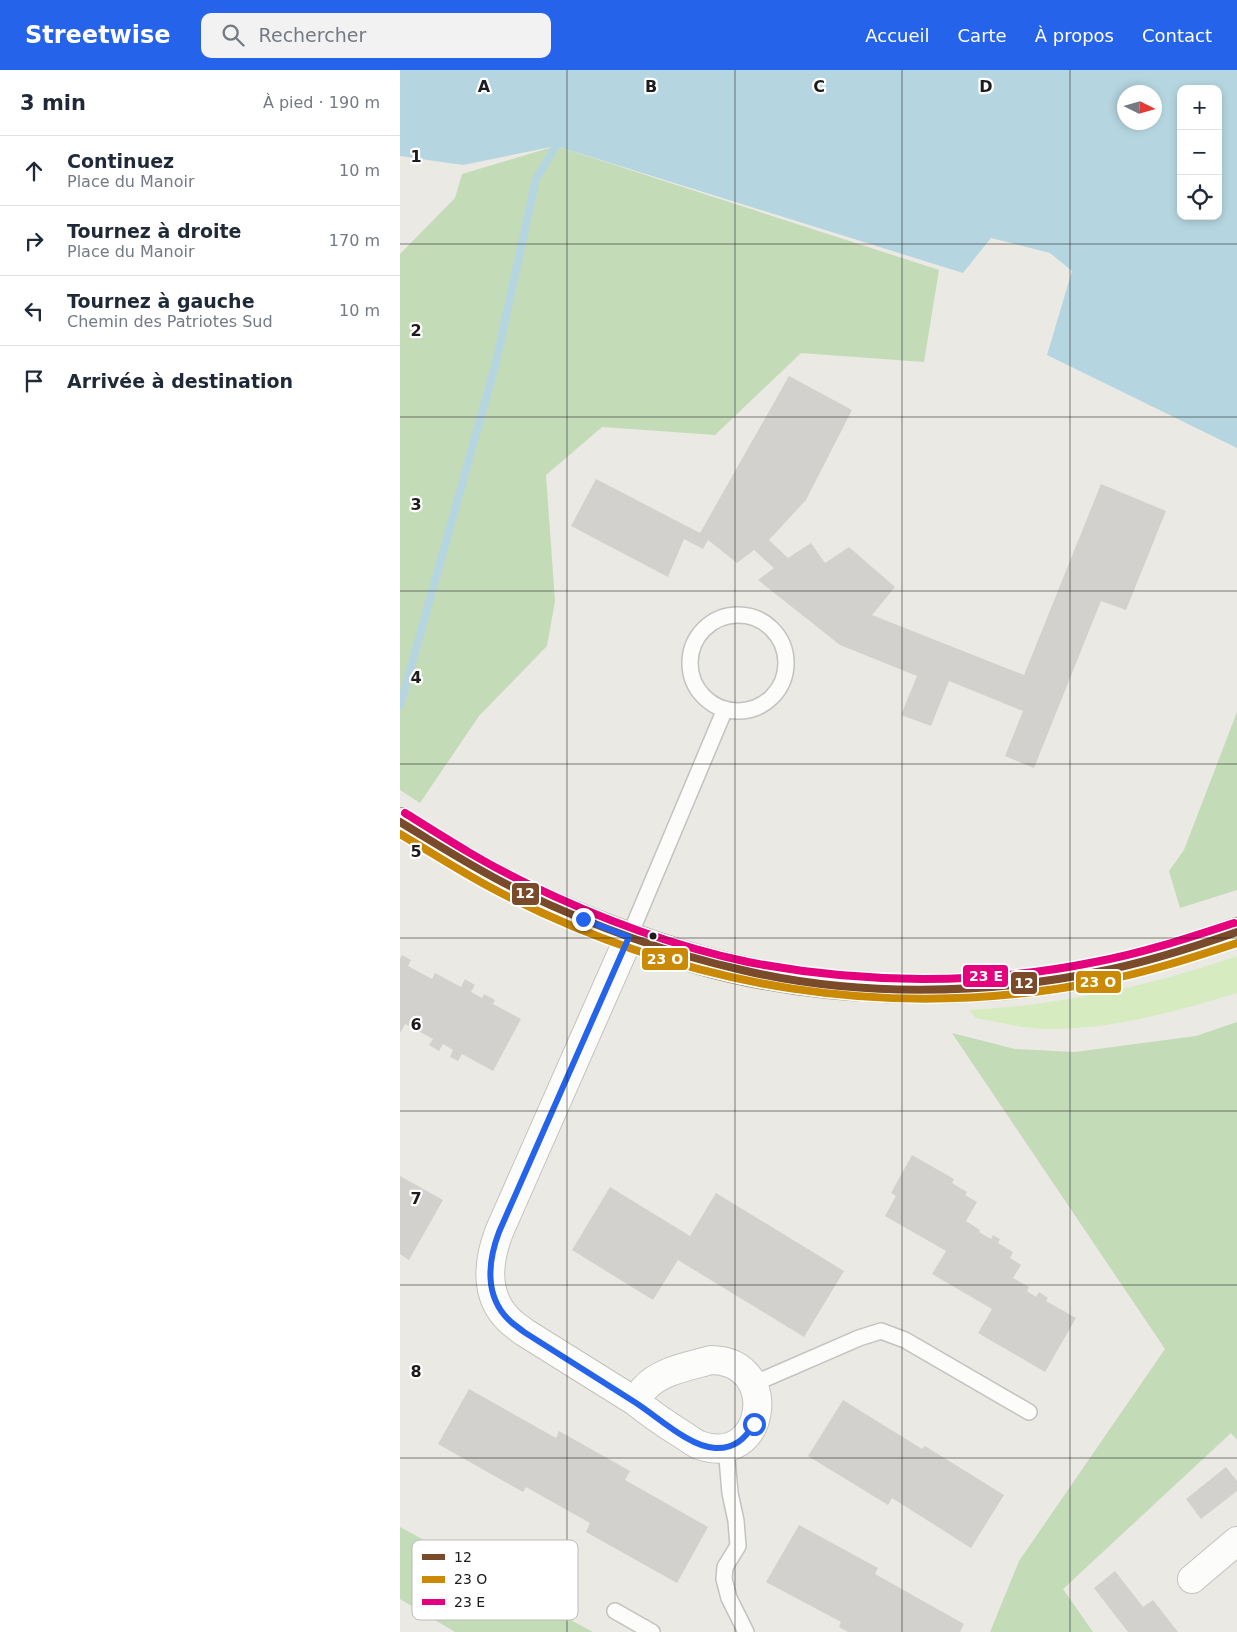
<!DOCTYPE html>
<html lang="fr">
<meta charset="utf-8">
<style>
:root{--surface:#fff;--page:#f2f2f3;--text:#1f2937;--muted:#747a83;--line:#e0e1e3;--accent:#2563eb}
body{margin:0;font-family:"DejaVu Sans",sans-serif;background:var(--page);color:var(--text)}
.controls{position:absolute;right:15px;top:15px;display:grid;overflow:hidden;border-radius:10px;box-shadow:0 2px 8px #0003}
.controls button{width:45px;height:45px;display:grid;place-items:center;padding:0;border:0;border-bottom:1px solid var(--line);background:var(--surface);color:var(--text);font:25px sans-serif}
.compass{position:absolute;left:717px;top:15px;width:45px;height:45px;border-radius:50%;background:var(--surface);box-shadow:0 2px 8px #0003;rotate:95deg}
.stop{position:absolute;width:15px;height:15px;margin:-11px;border:4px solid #2563eb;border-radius:50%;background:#fff}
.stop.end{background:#2563eb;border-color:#fff;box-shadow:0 1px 5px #0008}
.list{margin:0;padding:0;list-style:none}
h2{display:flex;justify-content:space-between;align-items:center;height:65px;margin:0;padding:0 20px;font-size:21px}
h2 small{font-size:16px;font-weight:400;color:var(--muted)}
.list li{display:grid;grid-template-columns:32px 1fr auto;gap:15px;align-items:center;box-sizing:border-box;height:70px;padding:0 20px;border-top:1px solid var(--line)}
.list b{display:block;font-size:19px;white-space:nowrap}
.list p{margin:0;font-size:16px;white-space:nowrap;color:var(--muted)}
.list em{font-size:16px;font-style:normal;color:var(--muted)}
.icon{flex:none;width:28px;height:28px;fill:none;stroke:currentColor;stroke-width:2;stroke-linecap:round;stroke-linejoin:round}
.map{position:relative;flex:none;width:837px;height:1562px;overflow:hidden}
header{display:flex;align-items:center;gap:30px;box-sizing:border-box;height:70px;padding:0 25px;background:var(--accent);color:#fff}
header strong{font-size:24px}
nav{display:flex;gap:28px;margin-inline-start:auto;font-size:18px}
.search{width:350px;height:45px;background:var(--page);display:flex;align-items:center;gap:12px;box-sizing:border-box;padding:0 18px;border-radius:10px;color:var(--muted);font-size:19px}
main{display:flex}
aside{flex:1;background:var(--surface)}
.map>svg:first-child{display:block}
</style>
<header>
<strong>Streetwise</strong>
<div class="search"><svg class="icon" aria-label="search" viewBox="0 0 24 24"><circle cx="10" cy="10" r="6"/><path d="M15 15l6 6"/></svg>Rechercher</div>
<nav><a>Accueil</a><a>Carte</a><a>À propos</a><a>Contact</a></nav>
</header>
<main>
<aside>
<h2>3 min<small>À pied · 190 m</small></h2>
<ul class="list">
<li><svg class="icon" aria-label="ahead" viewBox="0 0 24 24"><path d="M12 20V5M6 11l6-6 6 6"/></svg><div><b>Continuez</b><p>Place du Manoir</p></div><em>10 m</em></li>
<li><svg class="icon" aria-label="right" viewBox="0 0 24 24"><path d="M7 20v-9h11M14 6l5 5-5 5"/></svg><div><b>Tournez à droite</b><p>Place du Manoir</p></div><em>170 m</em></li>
<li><svg class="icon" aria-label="left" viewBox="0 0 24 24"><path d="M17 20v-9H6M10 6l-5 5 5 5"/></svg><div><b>Tournez à gauche</b><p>Chemin des Patriotes Sud</p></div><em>10 m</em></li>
<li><svg class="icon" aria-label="arrive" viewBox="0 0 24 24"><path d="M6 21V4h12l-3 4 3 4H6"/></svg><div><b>Arrivée à destination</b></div></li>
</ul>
</aside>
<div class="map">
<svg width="837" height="1562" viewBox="0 0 837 1562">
<rect width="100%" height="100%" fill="#ebe9e4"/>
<path fill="#d6ebc0" d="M837,886v37c-62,19 -127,37 -193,36 -22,-1 -46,-7 -68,-11l-7,-8c91,-5 182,-24 268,-54z"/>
<path fill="#c3dbb7" d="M156,76l383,124 -15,92 -123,-9 -86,82 -113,-8 -56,48 9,126 -8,45 -68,70 -59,87 -20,-13v-536l55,-56 7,-24z
M837,642v178l-57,18 -11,-37 15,-21z
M837,952v418l-6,-7 -168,156 30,43h-103l29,-71 146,-212 -213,-316 63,16 60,3 121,-16z
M0,1457l193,105h-138l-55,-33z"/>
<path fill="#b5d6e0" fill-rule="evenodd" d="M0,0h837v378l-190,-93 25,-84 -22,-18 -59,-15 -28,35 -407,-127 -93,19 -63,-9zM781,19h37v127h-37zM724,22h30v30h-30z"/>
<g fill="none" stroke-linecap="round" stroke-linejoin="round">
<path stroke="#b5d6e0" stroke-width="8" d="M0,636l95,-340 41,-187 20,-33 3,-9"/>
</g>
<path fill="#d3d1cd" d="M389,306l63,34 -46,90 -37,40 19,18 23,-15 14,20 24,-16 46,40 -23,28 152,60 77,-191 65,27 -40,99 -25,-9 -67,167 -29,-12 18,-45 -74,-30 -18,45 -30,-11 16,-39 -77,-31 -82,-65 16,-12 -20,-18 -17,13 -29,-23 -5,9 -19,-10 -16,38 -97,-51 25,-47 104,54z
M2,885l9,5 -3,6 24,13 3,-6 26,14 4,-8 10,6 -4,7 11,6 2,-4 11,6 -2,4 28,15 -28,52 -31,-17 -4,7 -8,-4 3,-7 -10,-6 -4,7 -10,-6 4,-6 -28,-15 -5,9v-74z
M512,1085l42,24 -2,4 15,9 -2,3 12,7 -11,19 14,9 -1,2 12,7 2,-4 7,4 -2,4 15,9 -3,6 11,7 -8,13 16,9 -2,4 9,6 3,-5 9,6 -2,3 30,17 -31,54 -67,-39 14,-24 -60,-35 14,-23 -61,-35 11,-20 -5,-3z
M0,1106l43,24 -34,60 -9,-6z
M210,1117l80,49 26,-43 128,78 -40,66 -126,-77 -25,40 -81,-50z
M69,1319l87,49 3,-7 71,40 -5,9 83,47 -31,56 -91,-51 4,-9 -64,-36 -3,5 -85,-48z
M443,1330l79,49 3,-3 79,49 -33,53 -79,-50 -4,7 -80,-49z
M826,1397l11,14v10l-36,28 -15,-20z
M399,1455l79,43 -3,6 89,50 -4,8h-112l-9,-5 2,-5 -75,-40z
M715,1501l28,36 10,-7 25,32h-50l-34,-44z"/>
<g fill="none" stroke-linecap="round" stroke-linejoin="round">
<g stroke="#c3c2c0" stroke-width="18">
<path id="service" d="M290 593a48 48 0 1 1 96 0a48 48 0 1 1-96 0Z
M229,867l96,-228
M353,1314l106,-46 22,-7 24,9 124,72
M326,1377l4,46 6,28 2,25 -13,21 -1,12 5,19 17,34
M215,1541l37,21"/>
</g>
<g stroke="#c3c2c0" stroke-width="30">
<path id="minor" d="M229,867l-130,295c-11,29 -15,64 10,88 4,4 10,8 15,12l112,70
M311,1290c71,1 55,109 -12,85 -5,-2 -11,-7 -16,-10 -16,-10 -32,-21 -47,-33 2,-4 5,-9 8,-13 15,-18 46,-23 67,-29z
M792,1509l45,-38"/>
</g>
<g stroke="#a19881" stroke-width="30">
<path id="primary" d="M0,752c40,24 80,50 122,70 57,27 117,50 178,68 116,33 256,37 376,16 55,-9 109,-26 161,-44"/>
</g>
<use href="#service" stroke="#fcfcfb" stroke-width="15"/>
<use href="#minor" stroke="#fcfcfb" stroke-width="28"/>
<use href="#primary" stroke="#f0ebe3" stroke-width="28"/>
<g stroke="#fff" stroke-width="11">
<path id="bus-1" d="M0,752c40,24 80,50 122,70 71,34 144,61 220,78 113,27 242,25 355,2 48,-9 94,-24 140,-40"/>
</g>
<g stroke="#fff" stroke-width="11">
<path id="bus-2" d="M0,764c34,20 67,42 103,60 187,95 387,128 594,88 48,-9 94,-24 140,-39"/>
</g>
<g stroke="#fff" stroke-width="11">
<path id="bus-3" d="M5,743c40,25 79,50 121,70 70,34 146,63 222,79 114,22 234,23 347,0 48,-9 93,-24 139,-39"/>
</g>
<use href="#bus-1" stroke="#7a4b2a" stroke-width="8"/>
<use href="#bus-2" stroke="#cb8a06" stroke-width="8"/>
<use href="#bus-3" stroke="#e5007d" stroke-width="8"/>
</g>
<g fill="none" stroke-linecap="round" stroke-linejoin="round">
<path stroke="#2563eb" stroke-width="6" d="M183,849l46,18 -130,295c-11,29 -15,64 10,88 4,4 10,8 15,12 36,23 73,46 109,69 23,14 56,46 82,47 19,1 30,-9 39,-24"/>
</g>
<path fill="none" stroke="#1c1c1c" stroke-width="1" stroke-opacity="0.55" d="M167,0v1562M335,0v1562M502,0v1562M670,0v1562M0,174h837M0,347h837M0,521h837M0,694h837M0,868h837M0,1041h837M0,1215h837M0,1388h837"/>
<circle fill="#1c1c1c" stroke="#fff" stroke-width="2" cx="253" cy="866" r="4.5"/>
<rect x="12" y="1470" width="166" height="80" rx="8" fill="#fff" stroke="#bbb" stroke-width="1"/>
<rect x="22" y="1484" width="23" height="6" fill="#7a4b2a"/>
<rect x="22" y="1506" width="23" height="7" fill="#cb8a06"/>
<rect x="22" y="1529" width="23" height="6" fill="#e5007d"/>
<g font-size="14" fill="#1c1c1c">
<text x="54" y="1492">12</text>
<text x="54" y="1514">23 O</text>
<text x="54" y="1537">23 E</text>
</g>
<g font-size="16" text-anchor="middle" font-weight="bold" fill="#1c1c1c" stroke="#fff" stroke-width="4.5" stroke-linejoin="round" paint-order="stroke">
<text x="84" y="22">A</text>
<text x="251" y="22">B</text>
<text x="419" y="22">C</text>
<text x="586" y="22">D</text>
<text x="16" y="92">1</text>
<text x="16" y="266">2</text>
<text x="16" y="440">3</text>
<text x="16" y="613">4</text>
<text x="16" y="787">5</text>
<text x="16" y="960">6</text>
<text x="16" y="1134">7</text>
<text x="16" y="1307">8</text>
</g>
<g stroke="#fff" stroke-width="2">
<rect x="111" y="812" width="29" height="24" rx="5" fill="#7a4b2a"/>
<rect x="241" y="877" width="48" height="24" rx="5" fill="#cb8a06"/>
<rect x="562" y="894" width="47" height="24" rx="5" fill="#e5007d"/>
<rect x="675" y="900" width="47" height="24" rx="5" fill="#cb8a06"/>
<rect x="610" y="901" width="28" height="24" rx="5" fill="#7a4b2a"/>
</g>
<g font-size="14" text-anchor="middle" font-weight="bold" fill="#fff">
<text x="125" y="828">12</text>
<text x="265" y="894">23 O</text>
<text x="586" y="911">23 E</text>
<text x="698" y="917">23 O</text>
<text x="624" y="918">12</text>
</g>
</svg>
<div class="controls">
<button>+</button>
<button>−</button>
<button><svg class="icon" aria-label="locate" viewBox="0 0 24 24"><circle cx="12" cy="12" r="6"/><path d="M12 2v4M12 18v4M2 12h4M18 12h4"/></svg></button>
</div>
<svg class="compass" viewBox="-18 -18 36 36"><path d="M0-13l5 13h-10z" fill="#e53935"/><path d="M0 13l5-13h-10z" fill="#747a83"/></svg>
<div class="stop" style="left:354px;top:1354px"></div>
<div class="stop end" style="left:183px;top:849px"></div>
</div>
</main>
